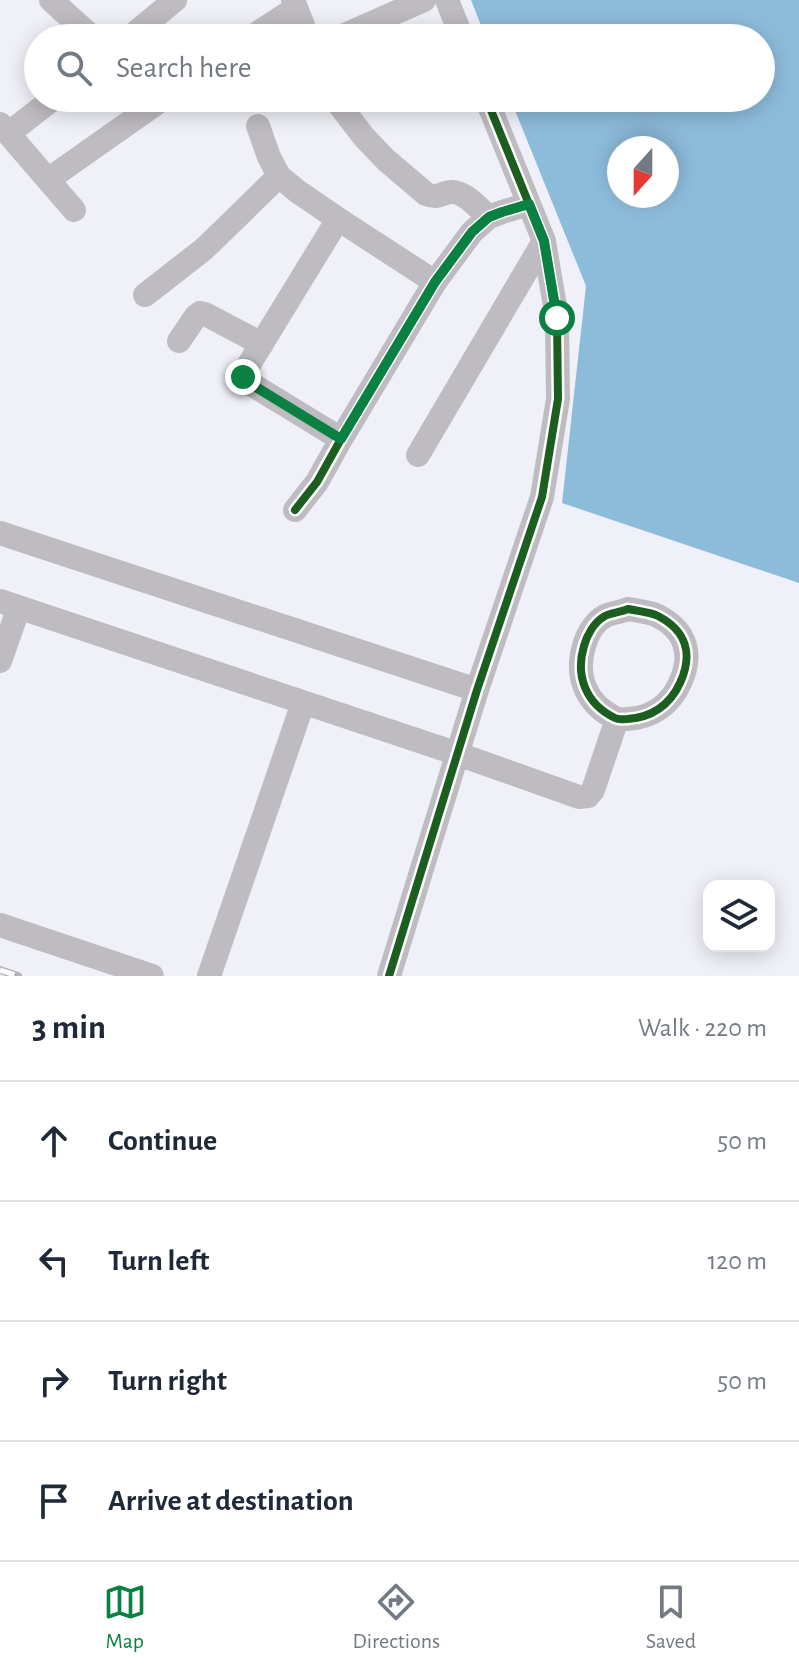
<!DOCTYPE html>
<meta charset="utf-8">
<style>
:root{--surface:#fff;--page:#f2f2f3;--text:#1f2937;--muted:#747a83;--line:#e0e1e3;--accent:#0b8043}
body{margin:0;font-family:"Alegreya Sans",sans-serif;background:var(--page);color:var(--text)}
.controls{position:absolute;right:24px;bottom:24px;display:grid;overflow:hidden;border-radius:16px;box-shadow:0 4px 20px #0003}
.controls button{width:72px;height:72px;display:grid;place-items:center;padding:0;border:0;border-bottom:2px solid var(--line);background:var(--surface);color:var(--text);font:40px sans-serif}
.compass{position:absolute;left:607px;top:136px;width:72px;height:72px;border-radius:50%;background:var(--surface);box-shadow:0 4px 20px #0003;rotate:201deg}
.stop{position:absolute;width:24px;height:24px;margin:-18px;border:6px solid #0b8043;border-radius:50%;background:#fff}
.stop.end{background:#0b8043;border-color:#fff;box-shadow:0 2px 8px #0008}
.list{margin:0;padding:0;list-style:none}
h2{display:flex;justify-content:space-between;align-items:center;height:104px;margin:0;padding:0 32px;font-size:34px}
h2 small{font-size:26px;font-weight:400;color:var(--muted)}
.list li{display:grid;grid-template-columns:52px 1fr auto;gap:24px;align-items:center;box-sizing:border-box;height:120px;padding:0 32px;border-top:2px solid var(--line)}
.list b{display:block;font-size:30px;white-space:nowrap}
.list em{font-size:26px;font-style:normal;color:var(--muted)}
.icon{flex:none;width:44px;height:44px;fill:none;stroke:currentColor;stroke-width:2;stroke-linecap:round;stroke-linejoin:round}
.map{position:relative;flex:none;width:799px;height:976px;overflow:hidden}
.search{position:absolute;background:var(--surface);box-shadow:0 4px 20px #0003;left:24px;right:24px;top:24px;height:88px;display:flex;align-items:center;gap:20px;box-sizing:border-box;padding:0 28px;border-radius:44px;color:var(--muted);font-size:30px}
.sheet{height:584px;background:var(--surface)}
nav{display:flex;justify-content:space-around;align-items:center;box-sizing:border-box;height:112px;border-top:2px solid var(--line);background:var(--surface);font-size:22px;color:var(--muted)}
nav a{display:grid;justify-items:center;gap:4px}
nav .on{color:var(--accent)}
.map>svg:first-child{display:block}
</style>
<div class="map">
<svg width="799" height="976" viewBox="0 0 799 976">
<rect width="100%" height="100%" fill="#f0f0f8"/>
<path fill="#8dbcdb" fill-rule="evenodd" d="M471,0h328v583l-237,-80 24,-217 -76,-188h251v-60h-275zM619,148h48v48h-48z"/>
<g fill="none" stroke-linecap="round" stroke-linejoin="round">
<path stroke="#bfbcc1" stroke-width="24" d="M51,0l42,38
M293,0l15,38
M447,0l15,38
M129,38l46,-38
M250,38l46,-30
M338,38l86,-38
M334,98l30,39 22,23 40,34c13,5 14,-1 25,-2 14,-1 28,17 38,25
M0,124l74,86
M258,126l11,31 10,19 18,15 41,28 97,63
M9,133l45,-35
M49,179l115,-81
M338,219l-93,152 -2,6 3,4 95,58
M145,295l59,-46 75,-73
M179,341l17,-25 4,-3 5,1 57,30
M418,455l126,-214
M295,510l22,-28 24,-43 94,-157 37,-50 17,-15 13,-5 27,-8
M0,533l477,157
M0,601l458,153 121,43 9,-1 5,-6 24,-71
M628,609c10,2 22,3 30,7 29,15 35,39 22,67 -10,22 -29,35 -53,36 -5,0 -8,1 -12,-1 -29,-14 -40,-42 -31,-72 3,-11 10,-24 21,-30 6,-3 16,-4 23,-7z
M0,661l19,-54
M0,925l152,51
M209,976l94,-273
M389,976l88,-286 65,-193 16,-98 -1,-81 -13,-77 -58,-143"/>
<g stroke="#b5b4b9" stroke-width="8">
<path id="rail" d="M0,970l18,6"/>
</g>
<use href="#rail" stroke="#fff" stroke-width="5" stroke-dasharray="15" stroke-linecap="butt"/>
<g stroke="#fff" stroke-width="13">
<path id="cycleway" d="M295,510l22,-28 24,-43 94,-157 37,-50 17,-15 13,-5 27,-8
M628,609c10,2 22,3 30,7 29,15 35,39 22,67 -10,22 -29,35 -53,36 -5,0 -8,1 -12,-1 -29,-14 -40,-42 -31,-72 3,-11 10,-24 21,-30 6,-3 16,-4 23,-7z
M389,976l88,-286 65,-193 16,-98 -1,-81 -13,-77 -58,-143"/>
</g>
<use href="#cycleway" stroke="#1b5e20" stroke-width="8"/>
</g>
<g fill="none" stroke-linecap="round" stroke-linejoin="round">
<path stroke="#0b8043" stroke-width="10" d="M243,377l3,4 95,58 94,-157 37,-50 17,-15 13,-5 27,-8 15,37 13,77"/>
</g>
</svg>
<div class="controls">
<button><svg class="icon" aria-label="layers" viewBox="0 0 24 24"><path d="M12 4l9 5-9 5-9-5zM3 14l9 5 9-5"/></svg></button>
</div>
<svg class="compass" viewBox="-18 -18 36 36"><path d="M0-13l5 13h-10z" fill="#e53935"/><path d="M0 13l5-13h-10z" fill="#747a83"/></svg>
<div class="stop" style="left:557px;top:318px"></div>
<div class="stop end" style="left:243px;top:377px"></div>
<div class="search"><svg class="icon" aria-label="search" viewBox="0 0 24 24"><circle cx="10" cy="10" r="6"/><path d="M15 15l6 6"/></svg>Search here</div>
</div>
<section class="sheet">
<h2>3 min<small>Walk · 220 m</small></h2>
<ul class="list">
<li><svg class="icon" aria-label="ahead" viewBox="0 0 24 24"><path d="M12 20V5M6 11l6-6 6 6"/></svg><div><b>Continue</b></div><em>50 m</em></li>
<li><svg class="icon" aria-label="left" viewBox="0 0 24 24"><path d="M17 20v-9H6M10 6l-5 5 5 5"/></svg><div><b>Turn left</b></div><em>120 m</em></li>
<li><svg class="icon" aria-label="right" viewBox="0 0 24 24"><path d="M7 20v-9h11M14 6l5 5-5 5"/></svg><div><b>Turn right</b></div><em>50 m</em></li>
<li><svg class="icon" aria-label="arrive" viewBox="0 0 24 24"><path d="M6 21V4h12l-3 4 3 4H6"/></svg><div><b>Arrive at destination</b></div></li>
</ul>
</section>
<nav>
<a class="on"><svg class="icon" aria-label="map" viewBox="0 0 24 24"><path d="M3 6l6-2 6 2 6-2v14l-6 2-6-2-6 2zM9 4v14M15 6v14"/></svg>Map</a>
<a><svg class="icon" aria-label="directions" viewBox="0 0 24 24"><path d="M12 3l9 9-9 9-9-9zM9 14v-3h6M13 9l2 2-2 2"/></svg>Directions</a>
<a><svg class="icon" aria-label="saved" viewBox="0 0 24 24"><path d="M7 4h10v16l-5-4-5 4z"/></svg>Saved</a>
</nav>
